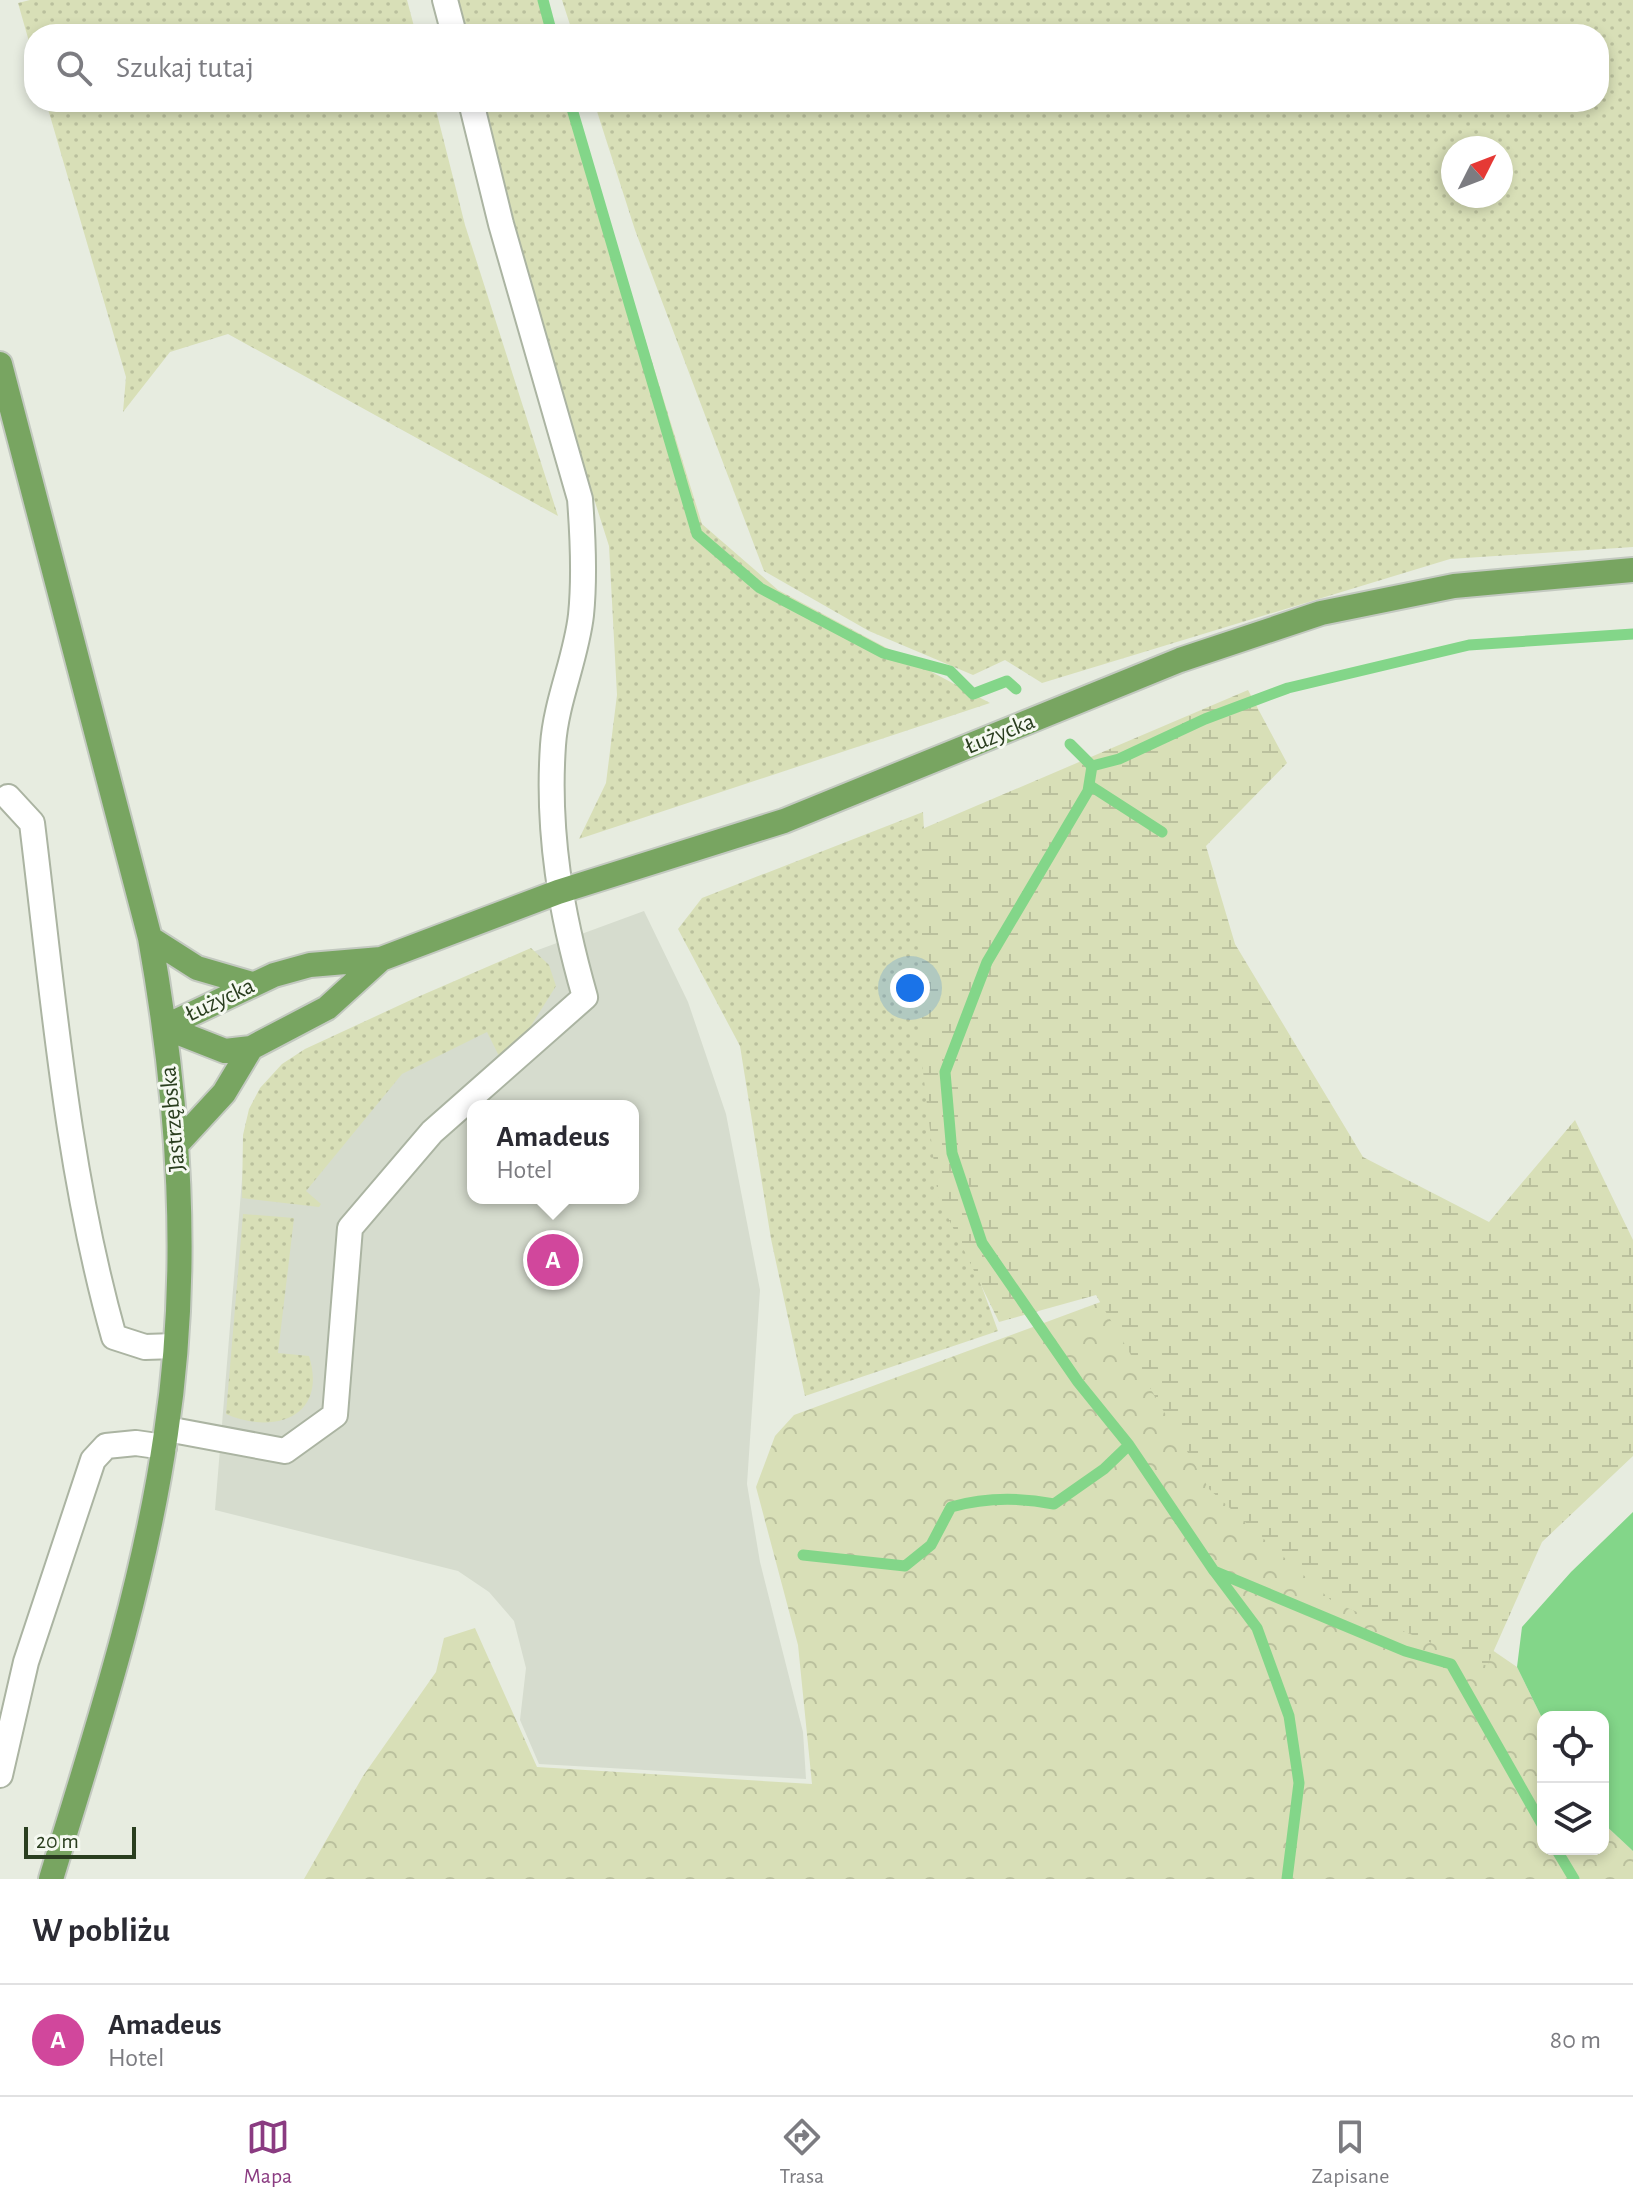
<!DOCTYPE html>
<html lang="pl">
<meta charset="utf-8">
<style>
:root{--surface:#fff;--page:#f7f7f7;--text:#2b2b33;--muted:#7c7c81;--line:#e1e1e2;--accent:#8a3b81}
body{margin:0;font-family:"Alegreya Sans",sans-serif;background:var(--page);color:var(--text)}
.controls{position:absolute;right:24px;bottom:24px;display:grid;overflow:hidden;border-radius:16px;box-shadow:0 4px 12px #0003}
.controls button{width:72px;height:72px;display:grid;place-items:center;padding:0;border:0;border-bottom:2px solid var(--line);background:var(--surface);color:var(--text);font:40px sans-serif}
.compass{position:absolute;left:1441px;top:136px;width:72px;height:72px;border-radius:50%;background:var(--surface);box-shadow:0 4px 12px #0003;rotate:48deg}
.scale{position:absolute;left:24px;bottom:20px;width:112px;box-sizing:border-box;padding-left:8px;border:4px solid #2a3e1f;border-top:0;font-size:22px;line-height:28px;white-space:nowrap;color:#2a3e1f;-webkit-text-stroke:6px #f5f9f1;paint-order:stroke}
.you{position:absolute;left:910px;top:988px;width:28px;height:28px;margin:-20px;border:6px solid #fff;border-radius:50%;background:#1a73e8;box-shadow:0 0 0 12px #1a73e833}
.badge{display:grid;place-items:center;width:52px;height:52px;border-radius:50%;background:var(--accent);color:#fff;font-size:26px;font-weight:700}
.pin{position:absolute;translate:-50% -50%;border:4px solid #fff;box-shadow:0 2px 8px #0006}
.popup{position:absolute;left:467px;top:1100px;width:172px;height:104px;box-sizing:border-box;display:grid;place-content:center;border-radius:16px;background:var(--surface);filter:drop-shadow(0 2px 6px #0005);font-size:26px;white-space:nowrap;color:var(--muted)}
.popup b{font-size:30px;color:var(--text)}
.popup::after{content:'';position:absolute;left:50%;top:100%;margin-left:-16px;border:16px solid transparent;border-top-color:var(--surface)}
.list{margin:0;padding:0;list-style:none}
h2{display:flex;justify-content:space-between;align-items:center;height:104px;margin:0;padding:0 32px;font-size:34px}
h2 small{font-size:26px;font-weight:400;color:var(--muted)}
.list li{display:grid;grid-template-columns:52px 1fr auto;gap:24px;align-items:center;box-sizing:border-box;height:112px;padding:0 32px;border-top:2px solid var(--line)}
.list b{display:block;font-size:30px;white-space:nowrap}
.list p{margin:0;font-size:26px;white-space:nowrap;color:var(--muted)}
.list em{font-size:26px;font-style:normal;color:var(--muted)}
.icon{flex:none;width:44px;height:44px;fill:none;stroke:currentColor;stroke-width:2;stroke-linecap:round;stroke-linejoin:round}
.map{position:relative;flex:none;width:1633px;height:1879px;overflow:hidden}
.search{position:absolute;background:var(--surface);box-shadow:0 4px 12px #0003;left:24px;right:24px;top:24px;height:88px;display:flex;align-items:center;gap:20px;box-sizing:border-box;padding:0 28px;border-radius:32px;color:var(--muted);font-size:30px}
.sheet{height:216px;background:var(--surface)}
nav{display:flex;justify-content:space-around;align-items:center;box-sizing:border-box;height:112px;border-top:2px solid var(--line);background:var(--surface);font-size:22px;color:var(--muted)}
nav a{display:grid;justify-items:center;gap:4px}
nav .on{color:var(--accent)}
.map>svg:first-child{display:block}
</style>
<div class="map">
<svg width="1633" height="1879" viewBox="0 0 1633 1879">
<defs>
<pattern id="grass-dots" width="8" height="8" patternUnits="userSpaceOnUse" patternTransform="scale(2)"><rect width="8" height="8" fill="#d8dfb7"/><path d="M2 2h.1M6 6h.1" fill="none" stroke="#bac09d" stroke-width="1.8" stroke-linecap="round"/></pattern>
<pattern id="forest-crowns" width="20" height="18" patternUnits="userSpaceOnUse" patternTransform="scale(2)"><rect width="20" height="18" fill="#d8dfb7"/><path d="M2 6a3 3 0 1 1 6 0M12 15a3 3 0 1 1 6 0" fill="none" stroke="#bac09d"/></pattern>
<pattern id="wetland-marsh" width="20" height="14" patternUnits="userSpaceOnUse" patternTransform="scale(2)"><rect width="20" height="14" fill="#d8dfb7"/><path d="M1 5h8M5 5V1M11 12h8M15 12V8" fill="none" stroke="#bac09d"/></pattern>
</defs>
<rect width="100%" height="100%" fill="#e7ece0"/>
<path fill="#d6dcce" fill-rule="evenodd" d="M644,911l44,91 38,112 34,176 -13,194 13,78 43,170 3,47 -267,-15 -19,-44 6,-52 -12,-47 -25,-29 -31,-21 -243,-61 29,-355 283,-201zM473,1106h160v92h-160z"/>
<path fill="url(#grass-dots)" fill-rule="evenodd" d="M30,0h377l9,34h-382v25l-16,-56z
M457,0h84l10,34h-86z
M562,0h1071v547l-183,12 -408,124 -37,-23 -32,15 -104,-44 -105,-60 -129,-341 -41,-128h1005v-68h-1026zM1453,148h48v48h-48z
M46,102h388l31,123 93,291 -330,-182 -58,18 -47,60 3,-35z
M483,102h89l130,422 76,66 212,113 -411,136 27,-56 11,-88 -8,-149 -56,-176z
M923,812l20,369 55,150 -193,65 -34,-157 -31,-193 -62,-117 24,-31z
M531,948l18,17 7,21 -29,46 -27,26 -13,-26 -85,42 -96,117 15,13 -2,3 -77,-9 1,-63 6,-26 11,-21 22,-24 23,-15 108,-50z
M243,1214l51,4 -16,135 31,3c19,61 -35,79 -83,58z"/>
<path fill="url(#forest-crowns)" d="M1114,1297l308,305 95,65 26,53v129h60v-26l30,28v28h-1329l59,-103 73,-104 8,-34 31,-10 62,139 275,17 -14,-139 -42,-158 19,-51 19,-21z"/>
<path fill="url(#wetland-marsh)" d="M1248,690l39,73 -81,83 29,98 128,213 126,65 86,-102 58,120v216l-91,86 -55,124 -154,-64 -124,-113 -113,-194 -97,27 -61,-125 -18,-151 2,-217z"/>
<path fill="#83d689" d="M1633,1512v339l-30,-28v-106h-60v3l-26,-53 5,-40 49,-55z"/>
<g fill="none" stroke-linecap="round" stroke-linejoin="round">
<path stroke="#83d689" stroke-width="11" d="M543,0l9,34
M570,102l127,432 63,54 123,65 67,18 23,23 34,-13 9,8
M1070,744l22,22 -4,25 -101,171 -42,110 7,81 30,90 96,139 51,63 85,126 191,80 46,13 92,162
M1092,766l27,-7 86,-40 83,-31 181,-43 164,-11
M1089,785l73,47
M803,1555l102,11 26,-21 20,-38c35,-10 68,-10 103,-3l50,-35 25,-24
M1215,1572l42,56 32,88 10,67 -12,96
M1556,1849l18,30"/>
<g stroke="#abb4a2" stroke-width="28">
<path id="minor" d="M445,0l9,34
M8,797l24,26c21,171 35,348 82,514l31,10 30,-1
M167,1429l118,22 50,-36 15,-187 82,-96 153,-135c-24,-84 -38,-164 -32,-252 3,-44 23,-86 28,-130 4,-39 2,-77 -1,-116l-79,-275 -30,-122
M0,1775l26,-113 67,-202 13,-14 30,-3 28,4"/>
</g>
<g stroke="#c3c9c0" stroke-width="28">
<path id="major" d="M0,364l150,574c29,163 41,330 16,495 -22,153 -70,299 -115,446
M150,938l47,30 55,16
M164,1027l110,-52 36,-10 71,-6 177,-67 226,-71 396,-161 141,-47 133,-27 179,-16
M164,1027l61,24 26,-3 76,-40 54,-49
M177,1144l47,-51 27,-45"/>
</g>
<use href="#minor" stroke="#fff" stroke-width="24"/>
<use href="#major" stroke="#78a561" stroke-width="24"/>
</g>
<g text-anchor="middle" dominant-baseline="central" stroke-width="6" stroke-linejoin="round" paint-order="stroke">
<g font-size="24" fill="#2a3e1f" stroke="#f5f9f1">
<text transform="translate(1000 734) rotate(-22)">Łużycka</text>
<text transform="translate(220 1000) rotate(-25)">Łużycka</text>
<text transform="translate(173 1119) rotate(-95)">Jastrzębska</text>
</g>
</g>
</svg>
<div class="controls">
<button><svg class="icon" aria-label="locate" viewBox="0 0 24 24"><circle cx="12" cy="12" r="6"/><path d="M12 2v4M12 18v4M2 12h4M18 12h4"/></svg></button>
<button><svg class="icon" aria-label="layers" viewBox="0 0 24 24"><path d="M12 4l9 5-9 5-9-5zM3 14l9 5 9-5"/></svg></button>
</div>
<svg class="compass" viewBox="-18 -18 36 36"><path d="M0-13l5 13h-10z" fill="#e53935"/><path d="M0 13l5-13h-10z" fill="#7c7c81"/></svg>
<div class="scale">20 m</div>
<div class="you"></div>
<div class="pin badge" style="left:553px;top:1260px;background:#d1479c">A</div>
<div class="popup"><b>Amadeus</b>Hotel</div>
<div class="search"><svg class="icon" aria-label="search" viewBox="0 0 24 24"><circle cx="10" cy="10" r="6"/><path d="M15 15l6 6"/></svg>Szukaj tutaj</div>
</div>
<section class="sheet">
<h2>W pobliżu<small></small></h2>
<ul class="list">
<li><span class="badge" style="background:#d1479c">A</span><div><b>Amadeus</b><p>Hotel</p></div><em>80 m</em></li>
</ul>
</section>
<nav>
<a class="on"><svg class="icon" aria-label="map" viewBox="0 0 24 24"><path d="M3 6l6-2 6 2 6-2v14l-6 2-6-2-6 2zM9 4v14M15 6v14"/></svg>Mapa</a>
<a><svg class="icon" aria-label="directions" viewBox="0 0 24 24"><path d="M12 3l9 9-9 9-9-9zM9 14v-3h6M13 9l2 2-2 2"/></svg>Trasa</a>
<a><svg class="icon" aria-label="saved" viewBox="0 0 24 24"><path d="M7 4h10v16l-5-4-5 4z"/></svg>Zapisane</a>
</nav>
